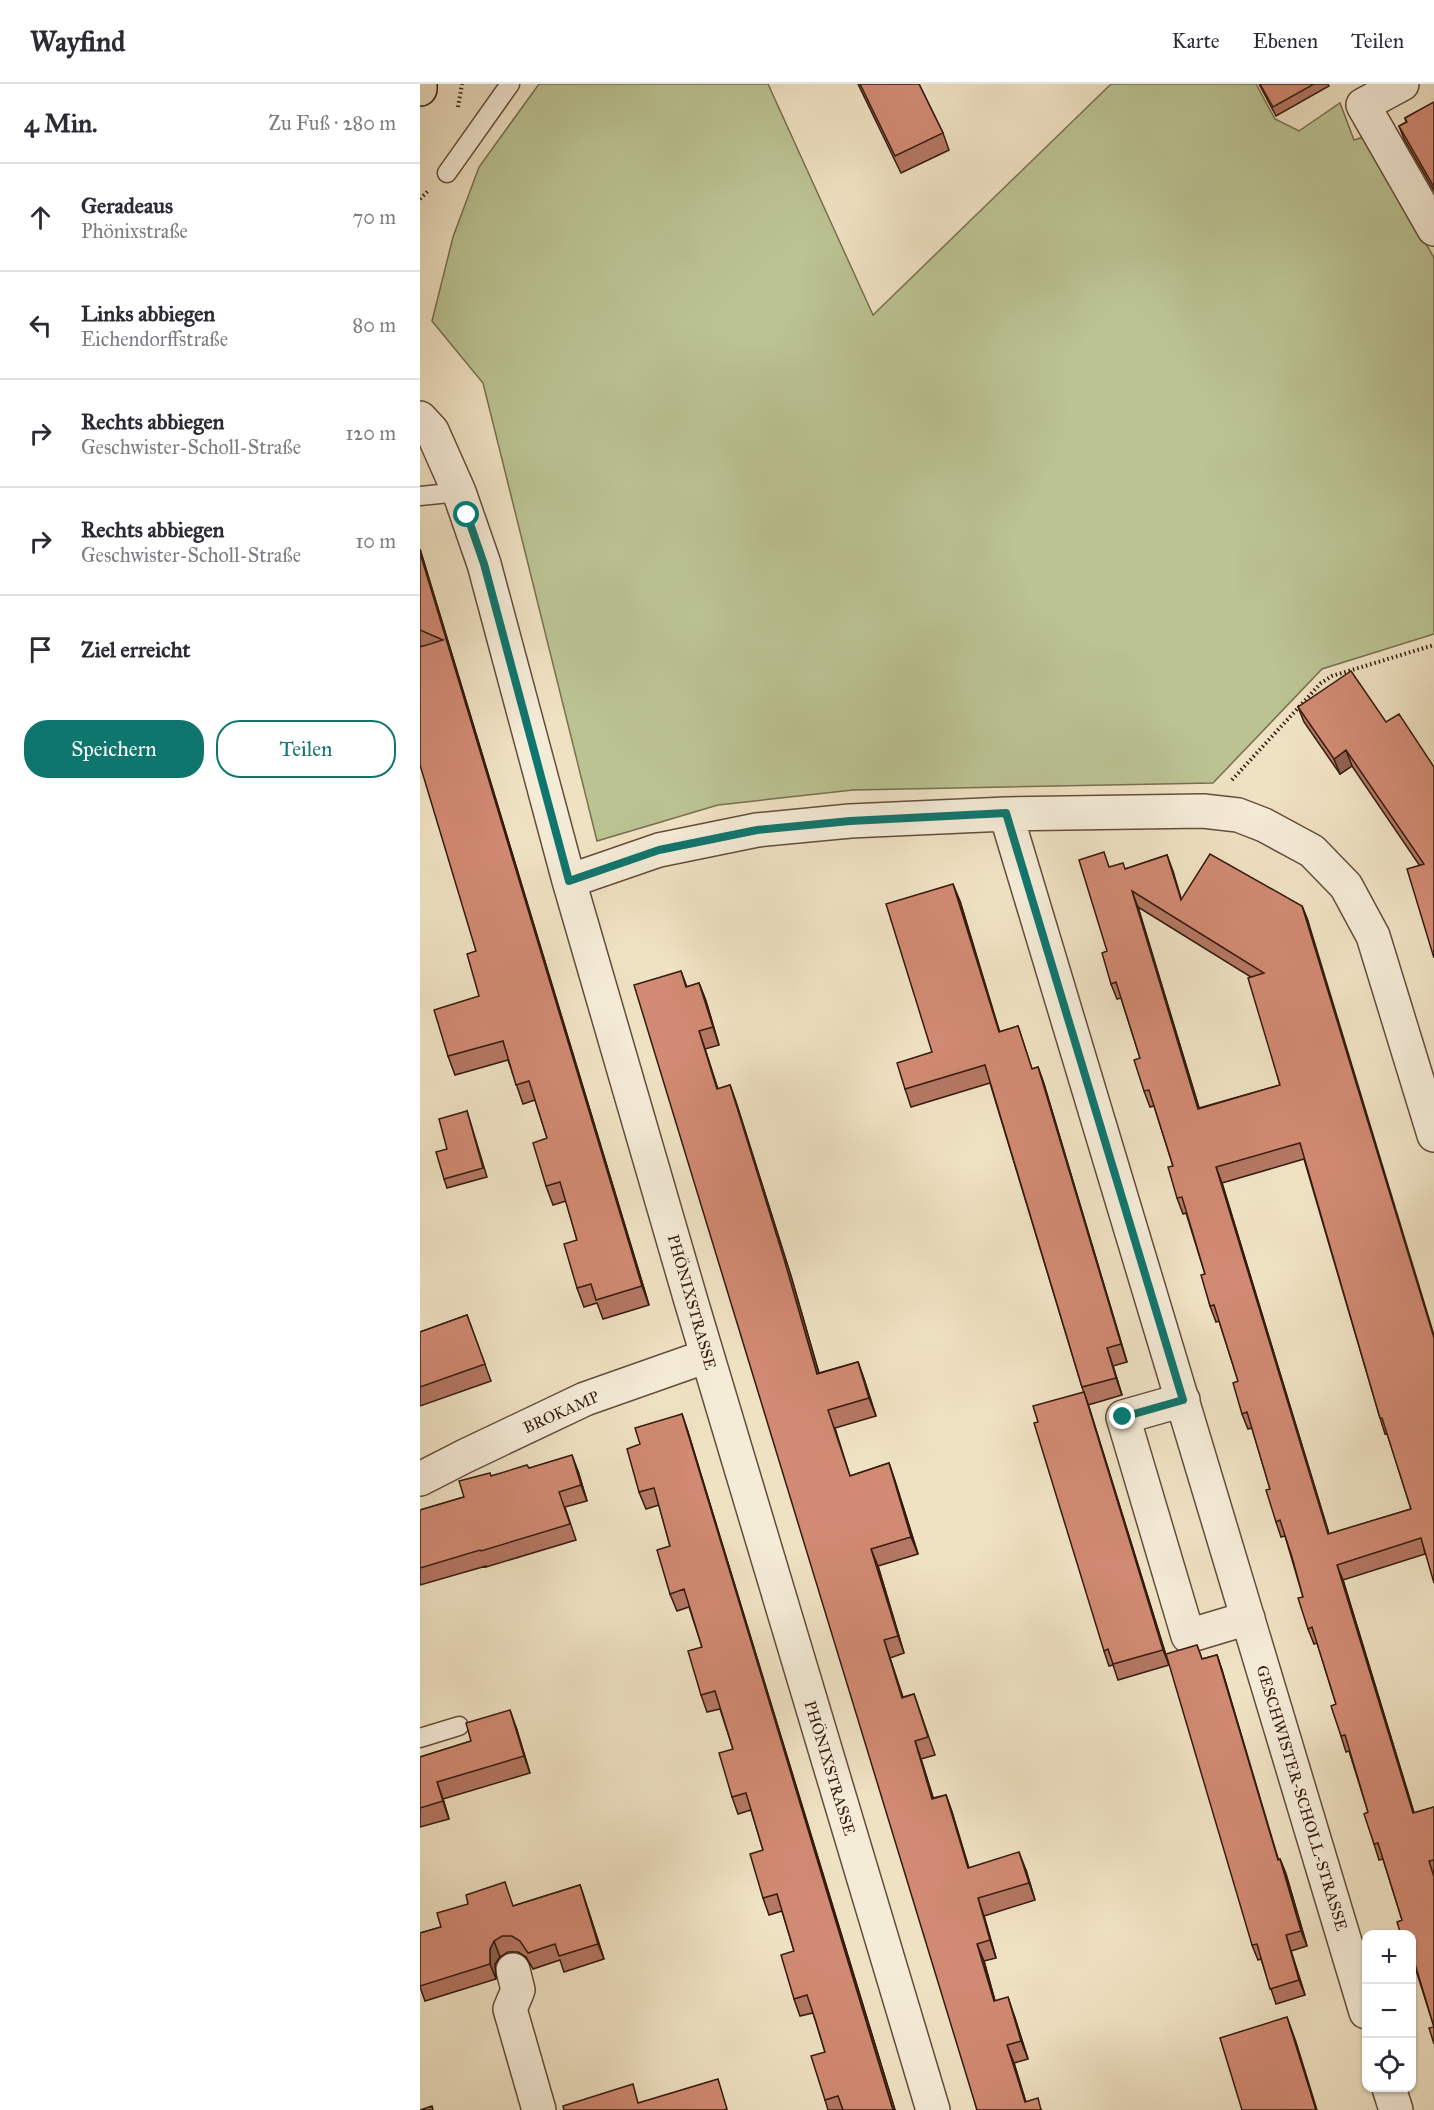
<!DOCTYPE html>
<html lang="de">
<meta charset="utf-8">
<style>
:root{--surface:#fff;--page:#f7f7f7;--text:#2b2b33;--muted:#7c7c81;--line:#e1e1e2;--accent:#0f766e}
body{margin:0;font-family:"IM FELL Great Primer",serif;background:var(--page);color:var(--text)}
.controls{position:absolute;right:18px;bottom:18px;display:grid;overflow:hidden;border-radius:12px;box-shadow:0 2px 4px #0004}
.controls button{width:54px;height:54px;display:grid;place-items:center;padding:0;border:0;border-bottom:2px solid var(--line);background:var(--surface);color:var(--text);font:30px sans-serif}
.stop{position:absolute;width:18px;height:18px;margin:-14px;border:4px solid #0f766e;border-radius:50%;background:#fff}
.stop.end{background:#0f766e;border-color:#fff;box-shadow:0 2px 6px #0008}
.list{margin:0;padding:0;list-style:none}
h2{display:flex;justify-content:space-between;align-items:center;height:78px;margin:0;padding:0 24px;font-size:26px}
h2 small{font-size:20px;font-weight:400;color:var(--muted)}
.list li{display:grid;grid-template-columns:39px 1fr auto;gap:18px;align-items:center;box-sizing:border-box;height:108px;padding:0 24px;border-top:2px solid var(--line)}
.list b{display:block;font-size:22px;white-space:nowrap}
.list p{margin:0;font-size:20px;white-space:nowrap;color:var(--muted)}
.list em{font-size:20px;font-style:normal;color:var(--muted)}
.actions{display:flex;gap:12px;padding:18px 24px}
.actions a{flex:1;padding:14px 0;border:2px solid var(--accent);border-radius:24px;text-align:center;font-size:21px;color:var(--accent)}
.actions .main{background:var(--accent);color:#fff}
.icon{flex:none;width:33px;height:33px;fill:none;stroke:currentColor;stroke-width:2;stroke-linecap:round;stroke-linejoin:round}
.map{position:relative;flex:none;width:1014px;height:2026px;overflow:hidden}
header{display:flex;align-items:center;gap:36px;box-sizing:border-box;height:84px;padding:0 30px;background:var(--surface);border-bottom:2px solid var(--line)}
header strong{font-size:28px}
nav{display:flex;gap:33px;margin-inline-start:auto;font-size:21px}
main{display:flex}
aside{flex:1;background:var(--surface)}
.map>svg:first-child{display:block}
</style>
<header>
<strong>Wayfind</strong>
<nav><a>Karte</a><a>Ebenen</a><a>Teilen</a></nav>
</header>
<main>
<aside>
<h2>4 Min.<small>Zu Fuß · 280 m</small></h2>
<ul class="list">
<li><svg class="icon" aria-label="ahead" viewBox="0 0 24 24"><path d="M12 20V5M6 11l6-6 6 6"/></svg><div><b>Geradeaus</b><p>Phönixstraße</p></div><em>70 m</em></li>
<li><svg class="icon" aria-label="left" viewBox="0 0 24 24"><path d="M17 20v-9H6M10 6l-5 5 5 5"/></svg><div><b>Links abbiegen</b><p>Eichendorffstraße</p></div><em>80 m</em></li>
<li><svg class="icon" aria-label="right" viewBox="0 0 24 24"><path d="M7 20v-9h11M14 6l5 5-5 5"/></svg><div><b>Rechts abbiegen</b><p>Geschwister-Scholl-Straße</p></div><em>120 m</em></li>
<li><svg class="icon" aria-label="right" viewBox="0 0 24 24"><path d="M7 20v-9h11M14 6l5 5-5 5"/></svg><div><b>Rechts abbiegen</b><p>Geschwister-Scholl-Straße</p></div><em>10 m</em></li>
<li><svg class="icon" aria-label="arrive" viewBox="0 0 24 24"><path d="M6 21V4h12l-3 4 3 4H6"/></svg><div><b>Ziel erreicht</b></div></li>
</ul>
<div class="actions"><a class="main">Speichern</a><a>Teilen</a></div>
</aside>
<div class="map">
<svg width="1014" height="2026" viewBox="0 0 1014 2026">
<rect width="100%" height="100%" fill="#efe2c3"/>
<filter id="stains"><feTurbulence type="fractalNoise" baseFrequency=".00333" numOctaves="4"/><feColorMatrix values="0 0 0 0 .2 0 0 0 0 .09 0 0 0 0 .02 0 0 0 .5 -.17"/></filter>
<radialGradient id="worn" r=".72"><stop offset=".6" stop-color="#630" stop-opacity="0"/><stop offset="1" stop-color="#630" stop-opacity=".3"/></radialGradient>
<path fill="#bbc393" stroke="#786f50" stroke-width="1.5" d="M119,0h229l105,231 238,-231h145l19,35 24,12 41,-28 14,37 13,-4 67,122v376l-112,35 -109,114 -360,7 -135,15 -121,36 -114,-458 -51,-62 21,-84 26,-70z"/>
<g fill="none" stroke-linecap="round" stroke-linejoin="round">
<g stroke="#644d3b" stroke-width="21">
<path id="service" d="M27,89l63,-89
M0,412l39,-4
M0,1654l39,-12"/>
</g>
<g stroke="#644d3b" stroke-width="36">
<path id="minor" d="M982,0l-39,21 71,124
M0,334l12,13 27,61 25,72 85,317 122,420 242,809
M586,730l360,1198
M149,797l90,-31 98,-20 93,-9 156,-7 197,-3 35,4 26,10 48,26 34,35 27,50 61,199
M763,1316l-60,17 65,219 60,-18
M0,1395l45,-23 120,-57 122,-43
M93,1886l5,20 -8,19 29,101
M969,2004l7,22"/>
</g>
<g stroke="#351b0e" stroke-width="36">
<path id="primary" d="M0,5v-5"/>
</g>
<path stroke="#351b0e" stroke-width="4" stroke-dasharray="1.5 3" stroke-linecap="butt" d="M38,23l4,-23
M0,115l9,-9
M812,696l89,-97 11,-7 102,-31"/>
<use href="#service" stroke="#f5ecd8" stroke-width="18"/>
<use href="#minor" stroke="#f5ecd8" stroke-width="33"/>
<use href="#primary" stroke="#efe2c3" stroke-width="33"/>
</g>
<path fill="#b47763" stroke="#351b0e" stroke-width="1.5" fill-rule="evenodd" d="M438,0h61l24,49 6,17 -48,23z
M839,0h69l1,2 -53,30z
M1014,18v89l-30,-52 -5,-13 7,-4 -1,-4z
M0,465l229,756 -46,14 -6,-16 -13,4 -7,-19v-48l-11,-39 -13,4 -7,-19 1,-48 -12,-38 -12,4 -15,-44 -53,15 -7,-19 31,-60 -3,-45 -55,-305h-1z
M878,623l88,15 48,45v191l-14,-92 -68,-100 -12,8 -36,-52z
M747,771l14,44 121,7 6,15 117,633 -82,26 71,233 20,-6v220l-19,-60 -3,1v-33l-10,-15 -19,-61 -4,1 -5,-16 -6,-32 -19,-61 -3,1 -5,-16 -5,-32 -19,-61 -3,1 -6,-15 -5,-32 -18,-61 -4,1 -5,-15 -6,-33 -18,-61 -4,1 -6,-15 -4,-33 -19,-60 -3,1 -6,-16 -5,-32 -19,-61 -3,1 -6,-16 -4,-32 -19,-60 -4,1 -6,-16 -4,-33 -19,-60 -4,1 -6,-15 -4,-33 2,-84 16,2zM718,823l113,70 29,108 -81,23zM884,1075l76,259 5,16 2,-1 24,76 -82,25 -107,-351z
M540,817l39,131 19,-6 14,43 6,-2 6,17 83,278 -14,4 9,29 -34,10 -6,-18 -92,-304 -79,24 -6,-18 27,-37z
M261,887l6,16 12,-4 7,18 13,44 -14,4 13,40 12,-4 6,17 55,174 28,97 39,-11 6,17 12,37 -41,12 15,48 39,-13 6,18 23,73 -40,12 26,87 -14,5 13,39 11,-3 21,61 -14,4 12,39 13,-3 6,17 17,56 57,2 9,30 -51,16 12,42 -12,3 11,40 19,14 14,44 -14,4 12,39 16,8h-65z
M47,1027l20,66 -40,11 -3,-9 3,-30z
M47,1231l24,66 -71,25v-74z
M669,1323l80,258 -51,15 -5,-15 -4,1 -5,-15z
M262,1330l6,18 207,678h-67l-3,-10v-48l-12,-39 -13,3 -6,-17v-48l-12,-40 -13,4 -6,-17v-48l-12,-40 -13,4 -6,-17 1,-48 -13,-40 -13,3 -6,-17 1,-48 -13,-40 -12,4 -7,-17v-48l-11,-41 -13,4 -7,-17 1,-48z
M109,1384l49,3 9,30 -22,6 11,33 -90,27v-1l-66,19v-75l44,-13 27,-21z
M777,1561l5,14 15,-4 5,15 56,190 2,-1 6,15 21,72 -16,5 14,44 -29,9 -15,-45 -3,1 -6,-15z
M96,1643l14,46 -87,26 6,20 -29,8v-70z
M160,1801l24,74 -40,13 -4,-12 -27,9 -7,-12 -8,-5h-10l-8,5 -5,7 1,15 -71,22 -5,-14v-54l21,-6 27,-23 45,2z"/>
<path fill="#926150" stroke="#351b0e" stroke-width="1.5" d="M0,465l229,756 -7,-19 -222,-733z
M926,666l6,16 -12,8 -6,-15z
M747,771l6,16 13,44 -5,-15z
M533,800l7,17 45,148 -6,-17z
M712,807l6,16 66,217 -6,-15z
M882,822l6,15 126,414v3z
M279,899l7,18 13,44 -6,-18z
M279,947l6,18 18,57 -6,-17z
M618,983l6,17 83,278 -6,-18z
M310,1001l6,17 55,174 33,115 -7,-17z
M796,1083l6,16 112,367 -6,-16z
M687,1264l6,18 9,29 -6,-17z
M438,1278l6,17 12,37 -7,-18z
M664,1308l5,15 80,258 -6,-15z
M262,1330l6,18 207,678h-2z
M152,1371l6,16 9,30 -6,-16z
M469,1379l6,18 23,73 -7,-17z
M451,1465l7,17 26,87 -6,-17z
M917,1481l6,15 76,249 -6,-16z
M464,1556l6,18 18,57 -6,-17z
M797,1571l5,15 61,205 -5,-15z
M90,1626l6,17 14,46 -6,-17z
M495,1657l6,18 18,57 -16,-44z
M17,1698l6,17 6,20 -6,-18z
M526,1711l6,17 22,74 -6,-18z
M599,1768l7,18 9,30 -6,-17z
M860,1775l6,15 21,72 -6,-15z
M160,1801l5,15 19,59 -6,-15z
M558,1814l6,18 12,42 -6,-18z
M866,1851l5,16 14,44 -6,-15z
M74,1857l6,16 -5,7 1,15 -6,-15v-15z
M557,1860l7,17 16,58 -6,-18z
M588,1913l6,18 14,44 -7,-18z
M867,1933l9,25 21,68h-1z
M587,1961l7,18 14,47z"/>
<path fill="#d18a73" stroke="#351b0e" stroke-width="1.5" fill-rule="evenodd" d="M440,0h59l24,49 -48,23z
M840,0h54l-41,23z
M1014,18v85l-35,-61 8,-4 -2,-4z
M0,469l222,733 -46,14 -5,-16 -14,4 -13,-44 13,-4 -17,-58 -14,4 -13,-43 14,-5 -18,-57 -13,4 -13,-44 -55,15 -14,-46 45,-14 -12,-42 9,-3 -56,-186v-118l23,-7 -23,-10z
M931,587l35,51 13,-8 35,53v191l-27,-89 17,-5 -78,-114 -12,9 -36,-52z
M684,768l5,15 14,-4 2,6 42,-14 14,45 29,-46 92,52 132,432v245l-13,-45 -84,27 76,248 21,-6v53l-5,1 5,16v150l-22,-73v-19h-11l-4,-13 5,-2 -24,-77 -4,1 -10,-30 4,-2 -23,-77 -4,1 -10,-30 5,-2 -24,-77 -4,2 -10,-31 5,-1 -11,-40 -12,-37 -4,2 -10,-32 4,-1 -23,-77 -5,2 -9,-31 5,-2 -24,-76 -4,1 -9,-31 4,-1 -23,-77 -5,1 -9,-31 5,-1 -24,-76 -5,1 -10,-31 6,-2 -24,-76 -5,2 -9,-31 5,-2 -28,-91zM712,807l132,82 -16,5 32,107 -82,24zM880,1059l80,275h2l29,91 -83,25 -112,-367z
M533,800l46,148 19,-6 14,43 6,-2 83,277 -14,4 9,30 -34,9 -97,-322 -80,24 -8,-26 35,-11 -46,-148z
M261,887l5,16 13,-4 14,44 -14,4 18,58 13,-4 54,174 33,115 41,-12 11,36 -41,12 22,66 39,-13 22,74 -40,12 27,87 -14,4 18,58 12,-4 14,43 -13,4 17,58 14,-4 22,73 51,-16 10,31 -51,15 12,42 -13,4 17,57 14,-4 13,44 -14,4 18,57 13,-4 3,12h-64l-343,-1125z
M47,1027l16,57 -39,11 -8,-27 11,-3 -8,-30z
M47,1231l18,49 -65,23v-55z
M664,1308l79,258 -50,14 -5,-15 -4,2 -70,-228 4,-1 -5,-16z
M262,1330l211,696h-50l-5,-14 -13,4 -14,-44 14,-4 -9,-30 -9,-27 -13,4 -13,-44 13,-4 -17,-57 -14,4 -13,-44 13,-4 -17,-57 -14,4 -13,-44 14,-4 -18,-58 -14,4 -13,-44 14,-4 -18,-58 -14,5 -13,-44 13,-4 -16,-58 -15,4 -12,-43 13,-5 -5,-16z
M152,1371l9,30 -22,7 11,32 -89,27 -1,-1 -60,18v-58l44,-13 -5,-16 31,-8 1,3 36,-11 2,3z
M777,1561l5,14 15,-4 61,205 2,-1 21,72 -15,4 13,45 -29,9 -13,-45 -5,1 -86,-291z
M90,1626l14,46 -87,26 6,19 -23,7v-51l51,-16 -5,-18z
M85,1798l8,24 67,-21 18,59 -39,12 -4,-12 -27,9 -8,-12 -8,-5h-10l-8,5 -4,8v15l-70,22v-53l21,-6 -4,-14 31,-9 -2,-9z
M867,1933l29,93h-74l-22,-72z
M1014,1943v17l-5,-16z
M298,1995l9,30 -3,1h-160l-1,-4 70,-22 5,19z
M12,2022l1,4h-13z"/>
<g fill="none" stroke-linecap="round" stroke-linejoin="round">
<path stroke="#0f766e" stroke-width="8" d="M47,431l17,49 85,317 90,-31 98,-20 93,-9 156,-8 177,587 -60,17"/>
</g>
<g text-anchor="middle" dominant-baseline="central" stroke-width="4.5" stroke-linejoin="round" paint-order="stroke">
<g font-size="16" fill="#351b0e" stroke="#f5ecd8">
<text transform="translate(272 1218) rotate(74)">PHÖNIXSTRASSE</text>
<text transform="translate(141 1328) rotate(-24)">BROKAMP</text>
<text transform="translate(410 1684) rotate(73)">PHÖNIXSTRASSE</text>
<text transform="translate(882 1714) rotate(73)">GESCHWISTER-SCHOLL-STRASSE</text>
</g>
</g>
<rect width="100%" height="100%" filter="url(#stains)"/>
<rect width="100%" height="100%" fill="url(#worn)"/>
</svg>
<div class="controls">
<button>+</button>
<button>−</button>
<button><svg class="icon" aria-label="locate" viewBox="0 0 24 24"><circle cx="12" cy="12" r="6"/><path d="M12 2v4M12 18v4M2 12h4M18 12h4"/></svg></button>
</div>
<div class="stop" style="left:47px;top:431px"></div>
<div class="stop end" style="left:703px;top:1333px"></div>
</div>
</main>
